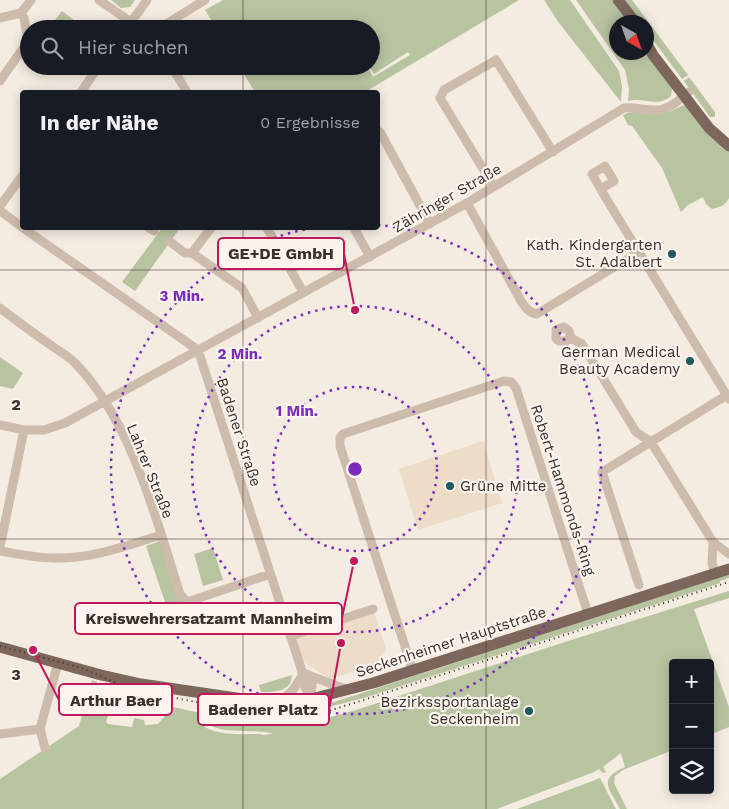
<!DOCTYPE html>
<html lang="de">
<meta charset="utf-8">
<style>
:root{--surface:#171b24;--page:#242831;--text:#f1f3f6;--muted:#9ea1a6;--line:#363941}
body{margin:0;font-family:"Work Sans",sans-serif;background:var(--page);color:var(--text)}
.controls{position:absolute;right:15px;bottom:15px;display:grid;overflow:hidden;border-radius:5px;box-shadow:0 2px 12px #0003}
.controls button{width:45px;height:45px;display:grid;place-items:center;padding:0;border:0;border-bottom:1px solid var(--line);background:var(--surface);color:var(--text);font:25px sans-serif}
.compass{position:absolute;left:609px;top:15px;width:45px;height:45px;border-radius:50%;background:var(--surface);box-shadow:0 2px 12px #0003;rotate:140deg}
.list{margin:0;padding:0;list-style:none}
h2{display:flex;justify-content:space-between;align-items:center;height:65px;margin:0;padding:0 20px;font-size:21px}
h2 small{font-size:16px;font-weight:400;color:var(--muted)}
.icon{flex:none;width:28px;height:28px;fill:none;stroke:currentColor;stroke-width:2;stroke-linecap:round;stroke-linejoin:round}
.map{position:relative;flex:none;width:729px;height:809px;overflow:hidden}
.search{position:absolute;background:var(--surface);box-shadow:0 2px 12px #0003;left:20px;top:20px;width:360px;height:55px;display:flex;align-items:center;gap:12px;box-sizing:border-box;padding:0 18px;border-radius:28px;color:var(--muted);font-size:19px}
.panel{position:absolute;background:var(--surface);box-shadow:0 2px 12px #0003;left:20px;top:90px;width:360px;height:140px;border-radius:5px}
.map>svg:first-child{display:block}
</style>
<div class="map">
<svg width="729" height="809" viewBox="0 0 729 809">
<rect width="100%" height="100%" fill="#f4ebe1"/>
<path fill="#b8c4a0" d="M111,0h24l-5,7 -9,1z
M223,0h296l-154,92h-110l-16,-26h128l6,11 37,-22 -2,-3 -34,22 -5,-8h2v-37h-26l-7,-12 6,12h-127l-12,-19z
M544,0h26l49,71 3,15 -1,16 -62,-79z
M576,0h36l17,22h-13v30h30l26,36 -1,8c-13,12 -28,1 -43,5l1,-12 -4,-19z
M623,0h9l56,75 -6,4 -35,-47 -1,-10h-6z
M62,11l24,18h-38z
M689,77l26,35v5h-5l-26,-36z
M684,105h3l42,45v48c-4,8 -9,9 -17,11l-6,-5 -3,-7 -15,8 -7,7 -19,-44 -30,-42 -4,-1 -5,-10c12,-7 25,0 38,-2 9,0 15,-5 23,-8z
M162,228h18l-45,63 -13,-9z
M0,357l23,16 -10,16 -13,-3z
M160,541l23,63 -12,4 -5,-3 -20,-59z
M213,548l10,32 -20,6 -9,-32z
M729,574v4l-9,3v2l-17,6 -336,108c-45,12 -91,25 -136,9l1,-3c34,8 68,5 102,-1z
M729,591v7l-35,11 35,98v20l-19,8v-72h-37v87l-50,20 -8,6 -1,7 13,26h-7c-11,-21 -23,-30 5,-42l-4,-14 -18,14 3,5 -3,1 -4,-4 -5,3 -97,37h-497v-30l79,-53 13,-46 5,2 -1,3 3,1 1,-2 20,9v16l-11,4 -3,9 2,2 24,3 2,-9 10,2 1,5 13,-1 7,-8 3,-10 28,6 3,2 -1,7c13,16 44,13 63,13v1l12,-1c-19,-7 -59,4 -72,-17l10,3 3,-9c28,8 58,13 88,11 20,-1 39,-8 57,-13l212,-69z
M292,675c0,17 -18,17 -31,17l-2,-7z
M600,778l16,31h-99l73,-27z"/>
<path fill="#ecdcc8" d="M483,441l19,62 -84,27 -19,-61z
M374,612l12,37 -8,15 -48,15 -26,-17 -8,-24z"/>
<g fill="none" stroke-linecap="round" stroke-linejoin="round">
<path stroke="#cdbbac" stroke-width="9" d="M99,0l42,29
M0,18l21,-5 10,-13
M126,29l21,-29
M158,29l47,-29
M171,66l16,26
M0,81l28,-40 -4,-23 -3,-5
M81,92l18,-26
M378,133l2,-1 50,92
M494,187l-54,-89 4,-8 52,-30 57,92
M601,189l13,-8 -9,-15 -13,8 15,26 122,199
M467,203l54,98c4,6 8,12 16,13l102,-62
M0,206l22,-30
M0,211l22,16
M23,228l175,122 103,318 4,19 6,12
M149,228l5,3
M211,228l-19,25 50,35 16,30
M267,228l36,64
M354,228l16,29
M169,241l16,12h7
M0,308c17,13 35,26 52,38 8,6 18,11 24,18 56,58 80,155 104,230l7,8 83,-28
M571,338l-6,3h-6l-3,-3v-8l8,-3 5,4 2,7 11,6 54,88 15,10 62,100 16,12
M0,425l24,5h20l21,-7 402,-220 157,-95c13,-2 26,5 39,1 10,-2 18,-11 26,-17
M713,542l-1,21 3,10
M0,547l24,-117
M0,551c18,3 36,7 54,7 37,1 72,-12 107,-23
M639,585l-37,-113 125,-77
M290,636l83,-27
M413,671l-73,-225v-8l3,-4 161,-53 7,1 5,6 72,226
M307,674l5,9 -1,16
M308,675l40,15
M281,701l12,-11 9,-14
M40,729l5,19
M0,734l40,-5 18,-66"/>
<path stroke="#7d675c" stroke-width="11" d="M618,0l17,22
M646,42l7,13 56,73 20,18
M0,647l101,28 40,9 102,15 50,2 18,-2 62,-16 356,-114"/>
<path stroke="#3b302b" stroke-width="2" stroke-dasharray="1 4" stroke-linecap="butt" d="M0,646l82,22 48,21 122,24 23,2h27l26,-4 26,-8 375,-121"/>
</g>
<path fill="none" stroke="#3b302b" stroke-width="1" stroke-opacity="0.55" d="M243,0v29M486,0v809M243,66v26M243,228v581M0,270h729M0,539h729"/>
<g fill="none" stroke="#7b2cbf" stroke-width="2.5" stroke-dasharray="2.5 5">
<circle cx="355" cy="469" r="82"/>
<circle cx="355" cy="469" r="163"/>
<path d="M378 225A245 245 0 1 1 312 228"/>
</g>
<g fill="#1f5a5e" stroke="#fbf5ee" stroke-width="2">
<circle cx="672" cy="254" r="5"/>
<circle cx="690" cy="361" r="5"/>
<circle cx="450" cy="486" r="5"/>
<circle cx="529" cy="711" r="5"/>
</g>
<g text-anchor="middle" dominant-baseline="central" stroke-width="4.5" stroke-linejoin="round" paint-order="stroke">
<g font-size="15" fill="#3b302b" stroke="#fbf5ee">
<text transform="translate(447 198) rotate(-30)">Zähringer Straße</text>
<text transform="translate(239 432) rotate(72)">Badener Straße</text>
<text transform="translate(150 471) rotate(68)">Lahrer Straße</text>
<text transform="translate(563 490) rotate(72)">Robert-Hammonds-Ring</text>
<text transform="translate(451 642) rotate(-18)">Seckenheimer Hauptstraße</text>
</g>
<g font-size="15" fill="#3b302b" stroke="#fbf5ee" text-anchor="end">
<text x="662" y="245">Kath. Kindergarten<tspan x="662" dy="17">St. Adalbert</tspan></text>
<text x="680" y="352">German Medical<tspan x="680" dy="17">Beauty Academy</tspan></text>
<text x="460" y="486" text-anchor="start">Grüne Mitte</text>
<text x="519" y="702">Bezirkssportanlage<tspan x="519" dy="17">Seckenheim</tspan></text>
</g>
</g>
<g font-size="16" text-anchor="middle" font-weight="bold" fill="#3b302b" stroke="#fbf5ee" stroke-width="4.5" stroke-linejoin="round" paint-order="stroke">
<text x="16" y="410">2</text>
<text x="16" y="680">3</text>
</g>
<circle cx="355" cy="469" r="8" fill="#7b2cbf" stroke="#fbf5ee" stroke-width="2.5"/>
<g font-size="15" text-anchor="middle" font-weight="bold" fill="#7b2cbf" stroke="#fbf5ee" stroke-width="4.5" stroke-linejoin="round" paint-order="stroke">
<text x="182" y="301">3 Min.</text>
<text x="240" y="359">2 Min.</text>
<text x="297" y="416">1 Min.</text>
</g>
<path fill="none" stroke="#c2185b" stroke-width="2" d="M355 310L344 254M354 561L342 618M33 650L59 700M341 643L329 710"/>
<g fill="#c2185b" stroke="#fbf5ee" stroke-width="2">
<circle cx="355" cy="310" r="5"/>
<circle cx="354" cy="561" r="5"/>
<circle cx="33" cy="650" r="5"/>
<circle cx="341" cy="643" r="5"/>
</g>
<g fill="#fbf5ee" stroke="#c2185b" stroke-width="2">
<rect x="218" y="238" width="126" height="31" rx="5"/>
<rect x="75" y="603" width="267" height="31" rx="5"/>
<rect x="59" y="684" width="113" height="31" rx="5"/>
<rect x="198" y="694" width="131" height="31" rx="5"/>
</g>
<g font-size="16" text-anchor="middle" font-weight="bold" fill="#3b302b">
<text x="281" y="259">GE+DE GmbH</text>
<text x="209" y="624">Kreiswehrersatzamt Mannheim</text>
<text x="116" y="706">Arthur Baer</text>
<text x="263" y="715">Badener Platz</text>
</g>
</svg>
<div class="controls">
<button>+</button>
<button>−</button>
<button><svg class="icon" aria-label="layers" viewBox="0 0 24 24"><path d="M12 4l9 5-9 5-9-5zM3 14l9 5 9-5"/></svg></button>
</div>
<svg class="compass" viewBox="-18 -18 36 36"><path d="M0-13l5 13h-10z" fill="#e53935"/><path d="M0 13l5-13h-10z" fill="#9ea1a6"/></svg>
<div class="search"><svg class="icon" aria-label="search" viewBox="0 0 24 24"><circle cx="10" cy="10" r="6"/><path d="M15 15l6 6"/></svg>Hier suchen</div>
<section class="panel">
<h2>In der Nähe<small>0 Ergebnisse</small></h2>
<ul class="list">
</ul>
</section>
</div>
